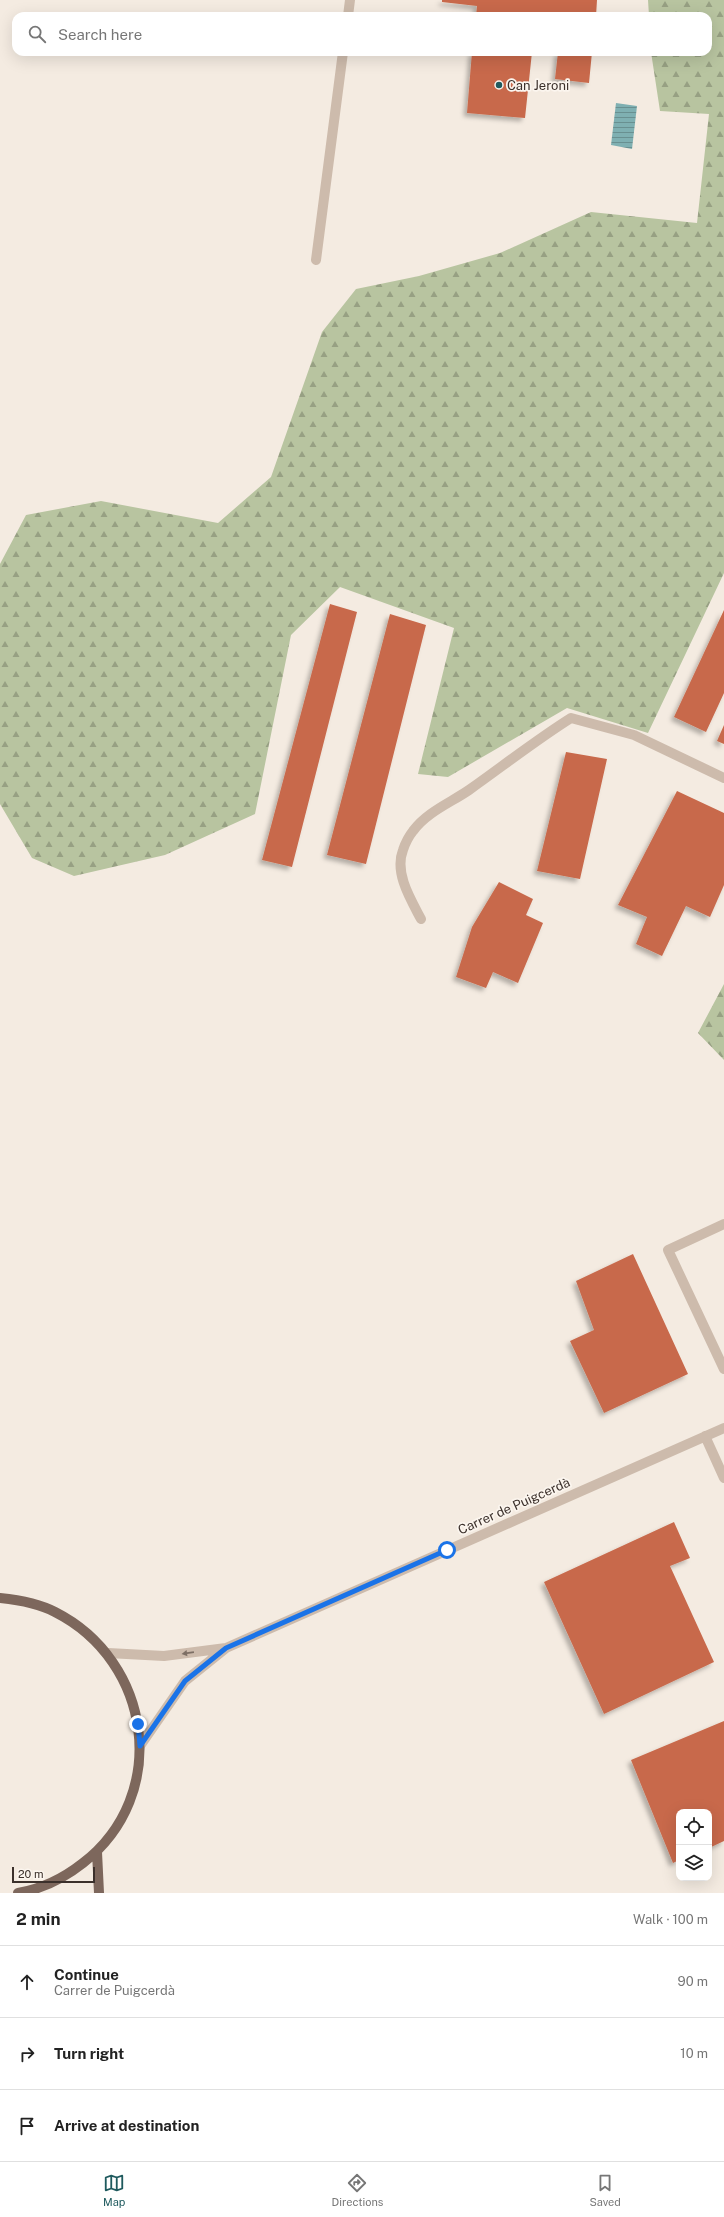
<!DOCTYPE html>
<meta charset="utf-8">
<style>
:root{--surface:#fff;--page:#f6f6f6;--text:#222;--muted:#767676;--line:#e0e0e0;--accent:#1f5a5e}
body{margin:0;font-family:"Public Sans",sans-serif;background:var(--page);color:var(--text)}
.controls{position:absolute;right:12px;bottom:12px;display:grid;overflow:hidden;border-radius:8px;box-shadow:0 4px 16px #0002}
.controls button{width:36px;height:36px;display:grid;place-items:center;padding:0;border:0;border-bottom:1px solid var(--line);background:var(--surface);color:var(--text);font:20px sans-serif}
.scale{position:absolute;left:12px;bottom:10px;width:83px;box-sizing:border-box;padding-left:4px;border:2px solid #3b302b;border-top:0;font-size:11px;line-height:14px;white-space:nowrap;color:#3b302b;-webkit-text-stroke:3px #fbf5ee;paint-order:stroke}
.stop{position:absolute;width:12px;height:12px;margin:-9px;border:3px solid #1a73e8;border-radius:50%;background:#fff}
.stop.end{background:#1a73e8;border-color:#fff;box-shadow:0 1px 4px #0008}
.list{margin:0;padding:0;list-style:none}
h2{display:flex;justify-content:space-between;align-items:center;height:52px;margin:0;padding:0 16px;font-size:17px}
h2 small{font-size:13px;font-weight:400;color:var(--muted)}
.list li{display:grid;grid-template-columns:26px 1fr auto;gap:12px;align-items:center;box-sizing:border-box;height:72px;padding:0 16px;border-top:1px solid var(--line)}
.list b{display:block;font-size:15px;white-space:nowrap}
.list p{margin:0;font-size:13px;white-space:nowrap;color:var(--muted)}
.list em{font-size:13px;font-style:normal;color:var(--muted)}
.icon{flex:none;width:22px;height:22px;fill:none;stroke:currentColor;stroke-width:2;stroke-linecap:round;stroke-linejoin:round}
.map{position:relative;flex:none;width:724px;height:1893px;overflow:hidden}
.search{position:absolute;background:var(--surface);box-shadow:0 4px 16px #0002;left:12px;right:12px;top:12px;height:44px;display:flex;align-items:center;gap:10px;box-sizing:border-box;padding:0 14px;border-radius:12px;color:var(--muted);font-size:15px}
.sheet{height:268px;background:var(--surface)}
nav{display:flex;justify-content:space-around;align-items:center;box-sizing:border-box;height:56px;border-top:1px solid var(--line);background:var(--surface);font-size:11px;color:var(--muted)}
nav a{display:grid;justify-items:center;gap:2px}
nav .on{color:var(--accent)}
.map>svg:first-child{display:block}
</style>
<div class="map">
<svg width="724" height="1893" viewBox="0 0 724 1893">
<defs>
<pattern id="forest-firs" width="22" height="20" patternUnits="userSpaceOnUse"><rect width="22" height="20" fill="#b8c4a0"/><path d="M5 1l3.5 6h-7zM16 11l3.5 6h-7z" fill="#97a083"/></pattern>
<pattern id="water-rules" width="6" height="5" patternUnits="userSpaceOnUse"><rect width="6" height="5" fill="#7fb0b2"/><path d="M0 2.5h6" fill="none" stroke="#699091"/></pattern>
<filter id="shadow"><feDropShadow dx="-3.5" dy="3.5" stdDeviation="2" flood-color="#0004"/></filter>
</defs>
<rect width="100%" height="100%" fill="#f4ebe1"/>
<path fill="url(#forest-firs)" d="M648,0h76v573l-76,160 -81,-25 -119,69 -30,-3 36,-146 -114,-41 -49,48 -36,179 -90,41 -91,21 -42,-18 -32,-54v-240l26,-49 75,-14 117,22 53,-46 51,-145 34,-43 63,-13 81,-23 91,-41 106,11 12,-109 -49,-3 -9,-59h57v-36h-59z
M724,984v76l-26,-27z"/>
<path fill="url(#water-rules)" d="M616,103l21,3 -5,43 -21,-4z"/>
<path fill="#c8694b" filter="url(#shadow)" d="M442,0h155l-1,16h-120l1,-10 -35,-4z
M472,52h60l-7,66 -58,-5z
M558,52h34l-3,31 -34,-4z
M330,604l27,8 -65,255 -30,-7z
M724,610v83l-18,39 -32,-15z
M390,614l36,11 -60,239 -39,-9z
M724,725v19l-7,-3z
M566,752l41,7 -27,120 -43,-8z
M677,791l47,22v72l-14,32 -24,-11 -24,50 -26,-12 11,-27 -29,-12z
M499,882l34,17 -7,16 17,8 -25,60 -25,-11 -7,16 -30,-11 16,-50z
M633,1254l55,120 -84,39 -34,-72 24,-11 -18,-49z
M674,1522l16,36 -20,8 44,96 -110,52 -60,-132z
M724,1721v120l-15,7v-36h-30v48l-6,3 -42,-103z"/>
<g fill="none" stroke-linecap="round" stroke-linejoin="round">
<path stroke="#cdbbac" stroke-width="10" d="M348,16l2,-16
M316,260l27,-208
M421,919c-10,-19 -27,-46 -18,-69 2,-6 6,-14 10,-19 14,-19 37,-28 56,-41 34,-24 67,-50 102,-72l63,17 90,43
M724,1224l-56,26 56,119"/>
<path stroke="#cdbbac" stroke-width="10" d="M705,1436l19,42
M108,1653l56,3 62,-8
M140,1746l45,-65 41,-33 498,-220"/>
<path stroke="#7d675c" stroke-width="10" d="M0,1598c19,2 38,5 55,14 97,49 116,183 28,251 -19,15 -41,26 -65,30
M97,1852l2,41"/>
</g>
<defs><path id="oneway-solid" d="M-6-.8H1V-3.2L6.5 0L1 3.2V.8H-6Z"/></defs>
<use fill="#7d6f65" href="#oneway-solid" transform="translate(188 1653) rotate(172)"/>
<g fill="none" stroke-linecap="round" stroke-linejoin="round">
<path stroke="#1a73e8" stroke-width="5" d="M138,1724l2,22 45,-65 41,-33 221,-98"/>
</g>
<circle fill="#1f5a5e" stroke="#fbf5ee" stroke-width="1.5" cx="499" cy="85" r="4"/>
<g text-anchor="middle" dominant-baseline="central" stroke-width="3.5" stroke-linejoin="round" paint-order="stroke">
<g font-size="13" fill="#3b302b" stroke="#fbf5ee" text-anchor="start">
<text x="507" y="85">Can Jeroni</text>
</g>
<g font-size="13" fill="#3b302b" stroke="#fbf5ee">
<text transform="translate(514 1506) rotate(-24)">Carrer de Puigcerdà</text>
</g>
</g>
</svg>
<div class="controls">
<button><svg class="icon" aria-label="locate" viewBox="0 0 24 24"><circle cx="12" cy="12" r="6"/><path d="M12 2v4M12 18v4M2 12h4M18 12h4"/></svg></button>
<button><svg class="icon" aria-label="layers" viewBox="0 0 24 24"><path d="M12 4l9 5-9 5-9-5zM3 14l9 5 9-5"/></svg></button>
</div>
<div class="scale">20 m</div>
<div class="stop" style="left:447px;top:1550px"></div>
<div class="stop end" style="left:138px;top:1724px"></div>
<div class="search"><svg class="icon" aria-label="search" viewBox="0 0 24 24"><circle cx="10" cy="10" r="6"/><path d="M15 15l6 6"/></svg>Search here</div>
</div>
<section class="sheet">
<h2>2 min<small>Walk · 100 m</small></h2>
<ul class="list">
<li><svg class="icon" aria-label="ahead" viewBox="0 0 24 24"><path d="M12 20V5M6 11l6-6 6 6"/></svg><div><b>Continue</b><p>Carrer de Puigcerdà</p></div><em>90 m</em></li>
<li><svg class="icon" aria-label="right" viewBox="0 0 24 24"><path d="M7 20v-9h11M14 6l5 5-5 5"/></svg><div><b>Turn right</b></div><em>10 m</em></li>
<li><svg class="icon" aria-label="arrive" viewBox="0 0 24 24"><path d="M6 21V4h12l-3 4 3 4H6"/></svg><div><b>Arrive at destination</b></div></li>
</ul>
</section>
<nav>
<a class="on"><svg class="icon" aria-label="map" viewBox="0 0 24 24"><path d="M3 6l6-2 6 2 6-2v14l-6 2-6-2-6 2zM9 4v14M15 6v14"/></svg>Map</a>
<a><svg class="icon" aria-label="directions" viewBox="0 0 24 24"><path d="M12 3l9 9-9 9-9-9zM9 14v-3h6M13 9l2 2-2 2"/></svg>Directions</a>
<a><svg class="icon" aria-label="saved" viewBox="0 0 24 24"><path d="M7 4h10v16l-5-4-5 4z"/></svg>Saved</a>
</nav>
